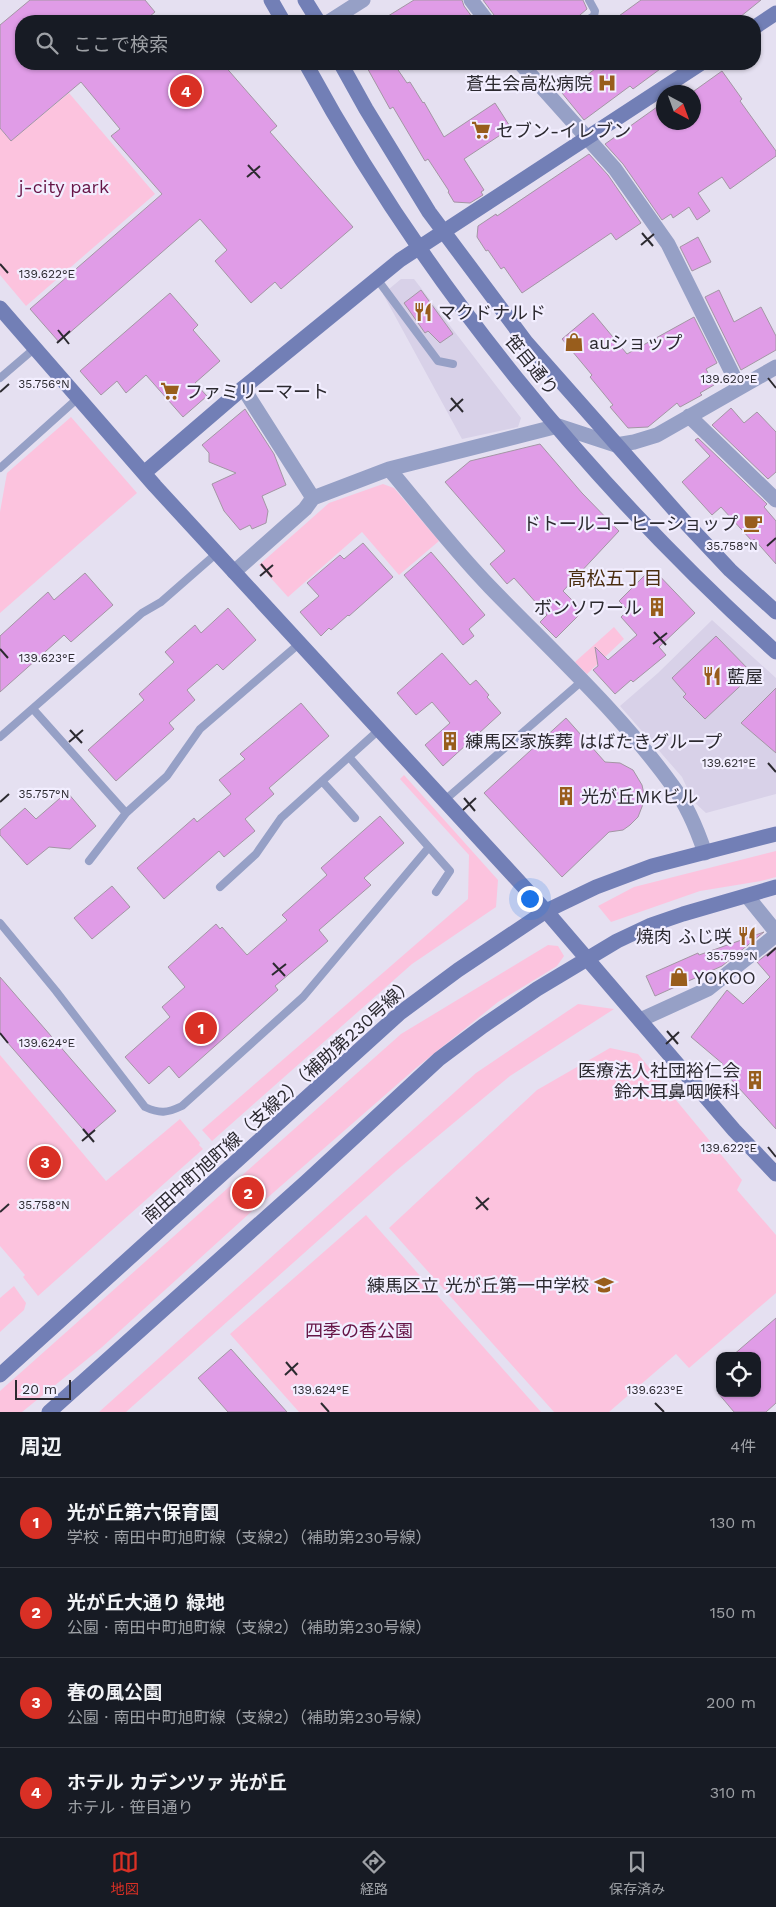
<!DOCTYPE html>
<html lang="ja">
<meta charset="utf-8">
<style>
:root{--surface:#171b24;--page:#20242c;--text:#f1f3f6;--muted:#9ea1a6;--line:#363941;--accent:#d93025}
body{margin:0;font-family:"Work Sans","Noto Sans JP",sans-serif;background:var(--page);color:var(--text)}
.controls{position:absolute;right:15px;bottom:15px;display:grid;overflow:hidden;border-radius:10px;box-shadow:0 1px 4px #0004}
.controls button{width:45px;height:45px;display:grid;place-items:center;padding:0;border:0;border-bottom:1px solid var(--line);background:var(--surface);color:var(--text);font:25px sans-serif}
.compass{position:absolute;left:656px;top:85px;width:45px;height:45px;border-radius:50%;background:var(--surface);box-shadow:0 1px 4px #0004;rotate:139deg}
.scale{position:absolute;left:15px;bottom:12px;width:56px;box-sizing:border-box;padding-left:5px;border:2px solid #2c2a30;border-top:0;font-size:14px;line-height:18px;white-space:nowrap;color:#2c2a30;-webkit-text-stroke:4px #f2eeff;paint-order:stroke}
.you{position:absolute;left:529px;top:898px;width:18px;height:18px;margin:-12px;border:4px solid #fff;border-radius:50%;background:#1a73e8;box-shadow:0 0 0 8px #1a73e833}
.badge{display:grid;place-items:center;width:32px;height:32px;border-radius:50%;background:var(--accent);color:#fff;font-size:16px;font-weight:700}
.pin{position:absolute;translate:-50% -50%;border:2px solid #fff;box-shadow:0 1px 5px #0006}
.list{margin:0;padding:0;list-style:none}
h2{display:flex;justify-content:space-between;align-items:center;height:65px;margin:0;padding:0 20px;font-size:21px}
h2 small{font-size:16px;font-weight:400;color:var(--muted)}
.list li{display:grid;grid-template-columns:32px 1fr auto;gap:15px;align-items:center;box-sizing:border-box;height:90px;padding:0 20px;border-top:1px solid var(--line)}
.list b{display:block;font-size:19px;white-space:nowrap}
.list p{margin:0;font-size:16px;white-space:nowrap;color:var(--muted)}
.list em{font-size:16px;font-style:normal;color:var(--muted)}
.icon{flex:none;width:28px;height:28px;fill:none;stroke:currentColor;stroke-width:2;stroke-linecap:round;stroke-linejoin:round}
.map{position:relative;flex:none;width:776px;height:1412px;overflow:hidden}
.search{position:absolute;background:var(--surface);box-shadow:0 1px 4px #0004;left:15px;right:15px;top:15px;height:55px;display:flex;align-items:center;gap:12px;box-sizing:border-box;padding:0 18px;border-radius:20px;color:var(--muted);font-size:19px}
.sheet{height:425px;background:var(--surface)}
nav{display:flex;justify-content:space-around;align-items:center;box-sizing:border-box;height:70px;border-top:1px solid var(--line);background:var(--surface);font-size:14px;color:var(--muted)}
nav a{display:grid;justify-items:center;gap:2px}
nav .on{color:var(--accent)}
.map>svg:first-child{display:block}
</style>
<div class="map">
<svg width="776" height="1412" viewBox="0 0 776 1412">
<rect width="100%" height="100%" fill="#e5e0f1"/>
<path fill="#d8d1e8" d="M401,279h13l107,139 -3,9 -56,12 -79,-145z
M712,620l64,58v116l-70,19 -13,-12 -11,-24 -62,-71 38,-33z"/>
<path fill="#fcc3de" d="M69,93l86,101 -129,112 -26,-31v-147l11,13z
M71,417l66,76 -137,120v-101l7,-39z
M383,484l11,4 45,53 -40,34 -37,-43 -74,65 -29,-32 70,-62z
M614,627l10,12 -37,35 -12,-12z
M404,775l94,105 -2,27 -84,57 -200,177 -10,-11 266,-231 1,-44 -69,-76z
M776,851v26l-15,4 -61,10 -89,31 -13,-16 36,-19z
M548,945l10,1 6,10 -7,10 -59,36 -82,66 -165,144 -150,136 -79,64h-22v-21l401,-357z
M578,1004l36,5 -104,67 -114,95 -270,241h-27l377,-339z
M610,1048l28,6 104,126 -5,10 39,45v58l-87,75 -13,-14 -67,58h-55l-165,-184 148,-138z
M0,1055l106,126 74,-62 20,24 -1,2 4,4 -165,147 -15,-19 2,-2 -25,-29z
M366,1215l175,197h-242l-69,-78z
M14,1286l12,17 -2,7 -24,22v-34z"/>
<path fill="#e09ce7" stroke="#a396a4" d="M30,0h115l10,12 -11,9h-123v43h202l54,62 -7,6 83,95 -72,62 -6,-7 -24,21 -36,-42 12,-11 -27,-31 -141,123 -29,-33 132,-115 -51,-58 9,-7 -39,-47 -70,59 -11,-13v-103z
M414,0h48l2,6 11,15h-95z
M483,0h100l4,9 -14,12h-77l-2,-6z
M641,0h120l-26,21h-123z
M365,64h29l13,19 3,-1 13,21 1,-1 20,35 51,-34 16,25 -47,31 20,31 -3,2 2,3 -13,8 -16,-1 -6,-10 1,-1 -21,-32 -3,2 -32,-54 -3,2z
M602,64h65l-34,25 -3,-3 -46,34 -22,-27z
M722,71l20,28 -2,2 36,50v5l-46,33 -8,-12 -24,16 12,18 -13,9 -8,-13 -16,11 -2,-4 -9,6 -39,-56 -18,-20 59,-42v20h30v-31z
M589,154l19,21 33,48 -25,17 -5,-7 -89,60 -18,-26 -3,2 -13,-19 -2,1 -9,-14 1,-11 18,-12 1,2z
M698,237l13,25 -19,9 -12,-24z
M421,290l32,44 -13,9 -12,-12 -3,2 -21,-30z
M719,290l15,32 27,-15 15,29v14l-35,20 -36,-73z
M170,293l28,32 -5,5 27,31 -25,22 12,13 -24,21 -37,-42 -20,18 -9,-12 -16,14 -21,-24z
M593,313l34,41 67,-37 23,46 -11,6 8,16 -14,8 2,2 -22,12 -3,-4 -29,24 -20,1 -18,-21 3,-2 -23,-28 2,-2 -30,-36z
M731,408l13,15 13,-11 19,20v40l-8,7 -56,-54z
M245,409l29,45 12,31 -24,11 6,15 -2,12 -14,6 -2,-4 -10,5 -16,-19 -12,-27 24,-11 -27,-11v-9l-7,-8z
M698,438l69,66 -3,3 12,14v43l-22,-25 -2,2 -31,-34 -9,8 -30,-33 28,-26 -15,-16z
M540,444l42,49 37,38 -56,60 20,20 -27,27 -16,-16 7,-7 -33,-37 -7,6 -17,-20 15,-13 -60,-69 25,-21z
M363,543l30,34 -44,39 -1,-1 -17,15 -2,-2 -8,8 -21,-24 19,-16 -12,-13 33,-28 4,4z
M431,552l54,63 -16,14 5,7 -11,9 -59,-70z
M652,568l43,45 -36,34 7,8 -33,27 -2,-2 -16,14 -22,-24 5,-4 -3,-19 13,13 29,-25 -16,-18 7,-7 -9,-9z
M85,573l28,32 -42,37 -7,-7 -64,57v-56l48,-44 6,8z
M228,608l28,32 -33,30 -6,-6 -30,26 8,10 -26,23 5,6 -58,52 -28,-31 56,-50 -5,-6 35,-32 -9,-10 30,-27 6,8z
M716,636l37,38 -48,45 -22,-22 3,-3 -14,-16z
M442,653l28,32 6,-5 13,15 -2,2 14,16 -58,53 -18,-21 25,-22 -18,-21 -16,13 -19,-22z
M776,688v65l-35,-30z
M301,703l28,33 -60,52 5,6 -29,25 10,12 -31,26 -5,-6 -55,48 -27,-31 57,-50 3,4 34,-28 -12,-14 26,-21 -5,-5z
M566,718l39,44 15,1 13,7 9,15 3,14 -7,18 -8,8 -7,5 -14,2 -47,45 -78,-84z
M67,792l29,34 -26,23 -21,-2 -22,18 -27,-30v-5l25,-22 11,11z
M380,816l24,27 -40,35 7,7 -52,45 9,11 -53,45 3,4 -99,88 -10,-12 -20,18 -24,-27 45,-40 -8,-10 23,-20 -17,-20 48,-43 4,5 2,-2 25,28 40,-35 -5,-5 45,-40 -6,-7z
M112,886l18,21 -38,32 -18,-21z
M764,932l-42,34 -67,30 -9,-20 52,-23 1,2z
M776,947v182l-56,-62 3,-3 -32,-27 36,-47 16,14 27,-27 -13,-15z
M0,977l116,134 -28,24 -88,-101z
M776,1318v85l-10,9h-32l-16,-19h39v-37h-25z
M231,1349l56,63h-59l-30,-34z"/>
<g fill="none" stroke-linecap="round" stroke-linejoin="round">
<path stroke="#96a0c6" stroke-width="8" d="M586,21l8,-5 1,-5 -6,-11
M377,279l61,82 15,3
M0,378l35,-30
M0,468l78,-70
M33,709l93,104
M0,737l142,-124 19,-11 56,-49
M349,757l101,114 -14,21
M322,781l33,37
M446,799l136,-118
M89,861l37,-48 41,-37 33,-47 100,-86
M220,887l36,-33 25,-36 99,-89
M0,923l56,68 89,116c15,7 22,6 37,-1l121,-109 126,-150"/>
<path stroke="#96a0c6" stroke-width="15" d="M471,0l16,21
M330,21l33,-21
M521,64l94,105 53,75 71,143
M243,388l70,110 76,-29
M689,416l87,84
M234,572l71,-63 8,-11
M705,853c-8,-24 -18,-48 -33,-68 -53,-73 -120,-134 -182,-198 -36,-37 -68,-79 -101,-118l169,-43 58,19 18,-3 23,-7 119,-68
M747,896l29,36
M640,1020l68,-31 68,-54"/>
<path stroke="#727fb6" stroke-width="15" d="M271,0l12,21
M305,0l13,21
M755,27l21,-14
M306,64c120,221 284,420 470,588
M341,64l25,45 63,103 97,130 159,180 45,48 46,42
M0,308l155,178 391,425 188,219 42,44
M144,473l99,-85 157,-128 300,-196
M0,1375l400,-362 58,-43 88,-59 50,-24 56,-21 124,-32
M49,1412l258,-231 132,-122 44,-33 54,-37 80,-48 34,-16 32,-11 93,-27"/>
</g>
<path fill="none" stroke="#2c2a30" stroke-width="2" d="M248,165l12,13M247,177l13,-11M642,233l11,13M641,245l13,-11M0,264l8,9M58,330l11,14M57,343l13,-12M768,378l8,10M0,392l9,-8M451,398l12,14M450,411l13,-12M767,546l9,-8M261,564l11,13M260,576l13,-11M654,632l12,13M653,644l14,-11M0,649l8,9M70,730l12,13M69,742l14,-12M768,763l8,9M464,798l11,13M0,802l9,-8M463,810l13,-12M767,956l9,-8M273,963l12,13M272,975l14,-11M667,1031l11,13M0,1033l8,10M666,1044l13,-12M83,1129l11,13M82,1141l13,-11M768,1147l8,10M476,1197l12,13M476,1209l13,-11M0,1212l9,-8M286,1362l11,13M285,1375l13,-12M321,1403l8,9M655,1403l9,9"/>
<defs>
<g id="hospital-bare" transform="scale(1.5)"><path d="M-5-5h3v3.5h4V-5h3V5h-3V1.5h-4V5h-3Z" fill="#985d1c" stroke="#f2eeff" stroke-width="2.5" paint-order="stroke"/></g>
<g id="supermarket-bare" transform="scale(1.5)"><path d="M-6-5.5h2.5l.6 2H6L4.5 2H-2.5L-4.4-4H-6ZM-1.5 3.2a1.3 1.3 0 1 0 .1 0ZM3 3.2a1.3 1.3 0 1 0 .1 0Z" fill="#985d1c" stroke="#f2eeff" stroke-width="2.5" paint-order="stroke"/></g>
<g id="restaurant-bare" transform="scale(1.5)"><path d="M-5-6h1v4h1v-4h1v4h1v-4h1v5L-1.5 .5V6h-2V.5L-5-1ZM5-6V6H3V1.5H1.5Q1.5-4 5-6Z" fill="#985d1c" stroke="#f2eeff" stroke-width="2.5" paint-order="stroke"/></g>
<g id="shop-bare" transform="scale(1.5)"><path d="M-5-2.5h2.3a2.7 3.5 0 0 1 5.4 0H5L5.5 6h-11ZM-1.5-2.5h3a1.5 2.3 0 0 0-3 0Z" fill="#985d1c" stroke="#f2eeff" stroke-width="2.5" paint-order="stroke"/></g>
<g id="cafe-bare" transform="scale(1.5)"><path d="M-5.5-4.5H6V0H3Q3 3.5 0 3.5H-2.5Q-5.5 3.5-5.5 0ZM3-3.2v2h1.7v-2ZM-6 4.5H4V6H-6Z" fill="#985d1c" stroke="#f2eeff" stroke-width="2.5" paint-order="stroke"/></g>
<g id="building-bare" transform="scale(1.5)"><path d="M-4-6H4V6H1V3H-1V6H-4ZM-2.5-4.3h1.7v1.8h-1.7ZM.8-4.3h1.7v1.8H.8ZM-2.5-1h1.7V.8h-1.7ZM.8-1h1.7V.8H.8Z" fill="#985d1c" stroke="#f2eeff" stroke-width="2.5" paint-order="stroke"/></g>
<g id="school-bare" transform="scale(1.5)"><path d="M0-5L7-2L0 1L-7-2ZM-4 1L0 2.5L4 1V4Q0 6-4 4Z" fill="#985d1c" stroke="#f2eeff" stroke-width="2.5" paint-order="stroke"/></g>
</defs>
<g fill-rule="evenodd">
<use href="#hospital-bare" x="607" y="83"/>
<use href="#supermarket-bare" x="481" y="130"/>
<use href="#restaurant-bare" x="423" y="312"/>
<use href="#shop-bare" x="574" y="342"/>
<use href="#supermarket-bare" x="170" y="391"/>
<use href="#cafe-bare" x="753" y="523"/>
<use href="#building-bare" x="657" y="607"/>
<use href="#restaurant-bare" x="712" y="676"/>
<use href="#building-bare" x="450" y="741"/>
<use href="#building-bare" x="566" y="796"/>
<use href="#restaurant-bare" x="747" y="936"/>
<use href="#shop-bare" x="679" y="977"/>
<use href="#building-bare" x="755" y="1080"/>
<use href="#school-bare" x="604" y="1285"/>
</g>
<g text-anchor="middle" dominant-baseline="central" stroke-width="4.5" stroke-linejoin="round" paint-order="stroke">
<g font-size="18" fill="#2c2a30" stroke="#f2eeff" text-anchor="start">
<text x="592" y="83" text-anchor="end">蒼生会高松病院</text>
<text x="496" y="130">セブン-イレブン</text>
<text x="438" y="312">マクドナルド</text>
<text x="589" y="342">auショップ</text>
<text x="185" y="391">ファミリーマート</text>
<text x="738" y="523" text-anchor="end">ドトールコーヒーショップ</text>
<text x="642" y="607" text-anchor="end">ボンソワール</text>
<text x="727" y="676">藍屋</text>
<text x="465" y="741">練馬区家族葬 はばたきグループ</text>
<text x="581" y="796">光が丘MKビル</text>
<text x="732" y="936" text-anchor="end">焼肉 ふじ咲</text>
<text x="694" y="977">YOKOO</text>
<text x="740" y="1070" text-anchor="end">医療法人社団裕仁会<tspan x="740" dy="21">鈴木耳鼻咽喉科</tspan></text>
<text x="589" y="1285" text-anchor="end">練馬区立 光が丘第一中学校</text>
</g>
<g font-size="18" fill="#661446" stroke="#f2eeff">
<text x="64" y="186">j-city park</text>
<text x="359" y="1330">四季の香公園</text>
</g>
<g font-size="18" fill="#2c2a30" stroke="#f2eeff">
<text transform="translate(532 365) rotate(51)">笹目通り</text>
<text transform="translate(278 1100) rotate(-42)">南田中町旭町線（支線2）（補助第230号線）</text>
</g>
<g font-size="19" fill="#4a2d0f" stroke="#f2eeff">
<text x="615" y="578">高松五丁目</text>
</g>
</g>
<g font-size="12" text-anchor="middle" fill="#2c2a30" stroke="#f2eeff" stroke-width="4.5" stroke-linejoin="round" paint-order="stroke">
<text x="47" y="278">139.622°E</text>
<text x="729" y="383">139.620°E</text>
<text x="44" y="388">35.756°N</text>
<text x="732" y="550">35.758°N</text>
<text x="47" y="662">139.623°E</text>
<text x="729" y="767">139.621°E</text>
<text x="44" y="798">35.757°N</text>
<text x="732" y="960">35.759°N</text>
<text x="47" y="1047">139.624°E</text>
<text x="729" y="1152">139.622°E</text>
<text x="44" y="1209">35.758°N</text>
<text x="321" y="1394">139.624°E</text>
<text x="655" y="1394">139.623°E</text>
</g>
</svg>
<div class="controls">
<button><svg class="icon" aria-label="locate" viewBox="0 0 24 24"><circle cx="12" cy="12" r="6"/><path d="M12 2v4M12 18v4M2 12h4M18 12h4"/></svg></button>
</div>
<svg class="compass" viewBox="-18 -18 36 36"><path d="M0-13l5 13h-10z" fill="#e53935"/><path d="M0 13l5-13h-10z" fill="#9ea1a6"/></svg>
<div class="scale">20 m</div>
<div class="you"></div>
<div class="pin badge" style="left:201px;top:1028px">1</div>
<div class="pin badge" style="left:248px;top:1193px">2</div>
<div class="pin badge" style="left:45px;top:1162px">3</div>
<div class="pin badge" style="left:186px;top:91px">4</div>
<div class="search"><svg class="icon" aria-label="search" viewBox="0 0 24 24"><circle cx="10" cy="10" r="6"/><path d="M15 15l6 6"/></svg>ここで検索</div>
</div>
<section class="sheet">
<h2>周辺<small>4件</small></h2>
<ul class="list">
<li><span class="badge">1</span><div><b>光が丘第六保育園</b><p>学校 · 南田中町旭町線（支線2）（補助第230号線）</p></div><em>130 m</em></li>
<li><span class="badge">2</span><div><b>光が丘大通り 緑地</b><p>公園 · 南田中町旭町線（支線2）（補助第230号線）</p></div><em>150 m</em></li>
<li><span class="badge">3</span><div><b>春の風公園</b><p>公園 · 南田中町旭町線（支線2）（補助第230号線）</p></div><em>200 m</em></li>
<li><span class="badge">4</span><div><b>ホテル カデンツァ 光が丘</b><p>ホテル · 笹目通り</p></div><em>310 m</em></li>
</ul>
</section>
<nav>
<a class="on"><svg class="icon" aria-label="map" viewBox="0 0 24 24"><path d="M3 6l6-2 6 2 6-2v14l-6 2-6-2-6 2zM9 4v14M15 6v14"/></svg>地図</a>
<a><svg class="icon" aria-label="directions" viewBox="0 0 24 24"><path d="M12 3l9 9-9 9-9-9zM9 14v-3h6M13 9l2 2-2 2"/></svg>経路</a>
<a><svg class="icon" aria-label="saved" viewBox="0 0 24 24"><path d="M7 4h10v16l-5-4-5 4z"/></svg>保存済み</a>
</nav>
